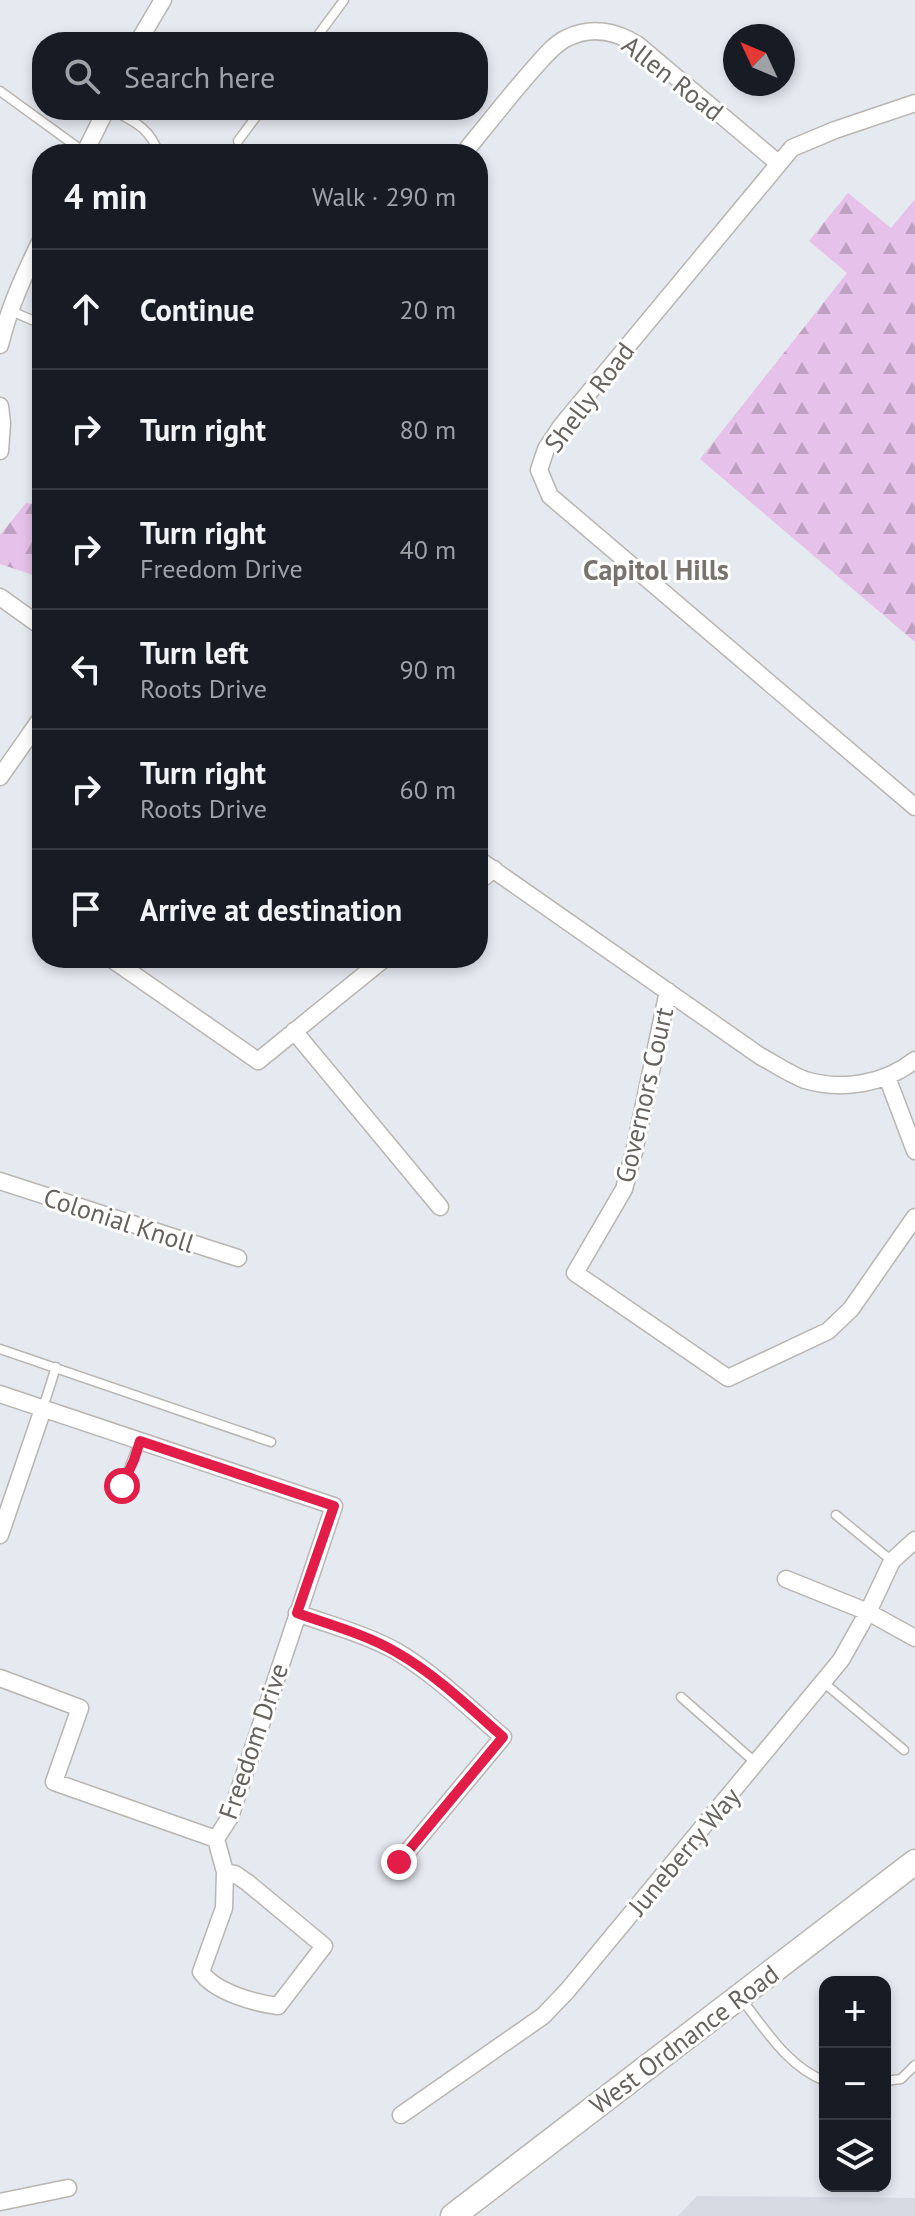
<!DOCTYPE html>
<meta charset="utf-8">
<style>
:root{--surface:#171b24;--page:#242831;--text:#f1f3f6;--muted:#9ea1a6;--line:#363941}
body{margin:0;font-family:"PT Sans",sans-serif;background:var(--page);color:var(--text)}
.controls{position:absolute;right:24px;bottom:24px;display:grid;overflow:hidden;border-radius:16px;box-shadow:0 4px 12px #0003}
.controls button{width:72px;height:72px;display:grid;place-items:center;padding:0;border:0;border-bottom:2px solid var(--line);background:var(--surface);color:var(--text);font:40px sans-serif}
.compass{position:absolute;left:723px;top:24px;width:72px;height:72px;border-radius:50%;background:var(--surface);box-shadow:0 4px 12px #0003;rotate:314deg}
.stop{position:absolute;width:24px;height:24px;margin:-18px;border:6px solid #e11d48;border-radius:50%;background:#fff}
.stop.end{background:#e11d48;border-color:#fff;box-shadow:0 2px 8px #0008}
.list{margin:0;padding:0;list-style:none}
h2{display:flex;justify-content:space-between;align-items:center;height:104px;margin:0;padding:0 32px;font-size:34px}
h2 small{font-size:26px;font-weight:400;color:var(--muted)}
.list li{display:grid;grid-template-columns:52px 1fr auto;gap:24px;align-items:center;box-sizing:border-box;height:120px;padding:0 32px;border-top:2px solid var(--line)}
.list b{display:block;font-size:30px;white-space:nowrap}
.list p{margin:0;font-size:26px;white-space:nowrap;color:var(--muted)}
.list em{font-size:26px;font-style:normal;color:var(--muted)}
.icon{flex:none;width:44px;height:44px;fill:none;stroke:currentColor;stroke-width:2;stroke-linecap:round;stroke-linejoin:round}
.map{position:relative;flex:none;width:915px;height:2216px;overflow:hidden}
.search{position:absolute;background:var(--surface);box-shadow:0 4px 12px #0003;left:32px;top:32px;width:456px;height:88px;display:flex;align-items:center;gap:20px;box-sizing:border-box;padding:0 28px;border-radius:32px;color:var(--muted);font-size:30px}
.panel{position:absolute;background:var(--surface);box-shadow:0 4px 12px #0003;left:32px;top:144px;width:456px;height:824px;border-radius:32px}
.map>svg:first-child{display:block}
</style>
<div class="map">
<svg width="915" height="2216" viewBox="0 0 915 2216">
<defs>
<pattern id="forest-firs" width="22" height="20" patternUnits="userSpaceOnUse" patternTransform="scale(2)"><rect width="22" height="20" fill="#e6c1e9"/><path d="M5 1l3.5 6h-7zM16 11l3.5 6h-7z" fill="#bea0c0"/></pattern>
</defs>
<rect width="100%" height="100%" fill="#e5e9f0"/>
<path fill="#d6dae3" d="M697,2196l218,2v18h-237z"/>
<path fill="url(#forest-firs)" d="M848,193l43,35 24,-29v443l-215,-183 147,-186 -38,-32z
M26,503l16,2v78l-12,-9 -30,-10v-29z"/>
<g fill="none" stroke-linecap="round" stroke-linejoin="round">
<g stroke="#b9b5b1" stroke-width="11">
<path id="service" d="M313,42l31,-42
M0,91l84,61
M112,110c23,12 38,18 47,44
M238,141l23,-31
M11,311l21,9 10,-3
M0,1349l271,93
M43,1408l13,-41
M122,1486l18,-45
M836,1515l56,46
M823,1682l81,68
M681,1697l75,66
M742,2000c24,30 46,67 83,81
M885,2081l16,-2 14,-14"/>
</g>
<g stroke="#b9b5b1" stroke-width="19">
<path id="minor" d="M138,42l25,-42
M915,103l-80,27 -43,18 -230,277 -16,24 -7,21 11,26 365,311
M84,154l22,-44
M463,154c24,-29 47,-59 72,-87 9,-10 19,-23 32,-29 24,-12 49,-7 71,7l140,118
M0,345c9,-38 25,-72 42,-107
M0,406l2,17 -2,28
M0,597l42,30
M0,777l42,-60
M478,859l282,197c15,8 29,18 45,24 37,11 80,4 110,-20
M478,882l16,-13
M110,958l148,103 127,-103
M668,991l-34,161 -10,37 -49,84 153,105 100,-47 23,-22 64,-92
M294,1031l146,176
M887,1077l28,74
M0,1181l238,77
M0,1394l334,112 -104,311 -14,22
M0,1535l43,-126
M786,1579l82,33 47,26
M297,1613c33,12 68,21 99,38 39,23 73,57 107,86l-104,125
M0,1678l80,30 -26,74 162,57
M216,1839l9,33 -1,36 -23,64c14,20 53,31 77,34l46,-60 -76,-63 -13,-9 -10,-2
M401,2115l142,-99 24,-25 274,-331 27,-48 24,-51 23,-21
M0,2202l68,-14"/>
</g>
<g stroke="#b9b5b0" stroke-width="27">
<path id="secondary" d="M453,2216l462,-354"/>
</g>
<use href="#service" stroke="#fff" stroke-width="8"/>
<use href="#minor" stroke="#fff" stroke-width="16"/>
<use href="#secondary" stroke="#fff" stroke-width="24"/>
</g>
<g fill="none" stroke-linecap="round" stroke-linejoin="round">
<path stroke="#e11d48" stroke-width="10" d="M122,1486l12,-26 6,-19 194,65 -37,107c33,12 68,21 99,39 39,22 73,55 107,85l-104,125"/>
</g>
<g text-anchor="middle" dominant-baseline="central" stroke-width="6" stroke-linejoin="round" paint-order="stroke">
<g font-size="26" fill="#67625d" stroke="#fff">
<text transform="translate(673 78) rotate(38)">Allen Road</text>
<text transform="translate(589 397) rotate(-53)">Shelly Road</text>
<text transform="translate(644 1095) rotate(-77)">Governors Court</text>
<text transform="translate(119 1220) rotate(18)">Colonial Knoll</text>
<text transform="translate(253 1741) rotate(-71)">Freedom Drive</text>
<text transform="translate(684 1851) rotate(-50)">Juneberry Way</text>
<text transform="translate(684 2039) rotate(-37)">West Ordnance Road</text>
</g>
<g font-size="28" font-weight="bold" fill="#79736e" stroke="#fff">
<text x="656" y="569">Capitol Hills</text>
</g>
</g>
</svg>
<div class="controls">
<button>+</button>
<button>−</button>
<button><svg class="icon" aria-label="layers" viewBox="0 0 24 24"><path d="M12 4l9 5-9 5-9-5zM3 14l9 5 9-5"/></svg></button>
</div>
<svg class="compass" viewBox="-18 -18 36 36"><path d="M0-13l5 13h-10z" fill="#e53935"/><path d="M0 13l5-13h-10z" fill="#9ea1a6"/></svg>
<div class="stop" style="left:122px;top:1486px"></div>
<div class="stop end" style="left:399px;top:1862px"></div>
<div class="search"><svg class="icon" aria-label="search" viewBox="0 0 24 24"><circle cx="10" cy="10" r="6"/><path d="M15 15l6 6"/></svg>Search here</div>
<section class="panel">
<h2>4 min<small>Walk · 290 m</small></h2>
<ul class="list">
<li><svg class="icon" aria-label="ahead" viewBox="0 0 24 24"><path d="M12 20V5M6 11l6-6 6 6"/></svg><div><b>Continue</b></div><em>20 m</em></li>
<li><svg class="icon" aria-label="right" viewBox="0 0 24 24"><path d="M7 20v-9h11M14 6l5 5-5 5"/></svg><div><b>Turn right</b></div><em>80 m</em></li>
<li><svg class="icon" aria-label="right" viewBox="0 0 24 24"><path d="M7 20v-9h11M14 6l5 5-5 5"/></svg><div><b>Turn right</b><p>Freedom Drive</p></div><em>40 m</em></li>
<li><svg class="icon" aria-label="left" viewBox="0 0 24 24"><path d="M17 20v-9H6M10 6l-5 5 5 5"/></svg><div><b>Turn left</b><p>Roots Drive</p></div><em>90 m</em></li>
<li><svg class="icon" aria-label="right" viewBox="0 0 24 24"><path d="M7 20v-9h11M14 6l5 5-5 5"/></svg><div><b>Turn right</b><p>Roots Drive</p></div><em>60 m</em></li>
<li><svg class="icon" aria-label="arrive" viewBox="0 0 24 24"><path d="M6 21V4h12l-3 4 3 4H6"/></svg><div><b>Arrive at destination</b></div></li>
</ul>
</section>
</div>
